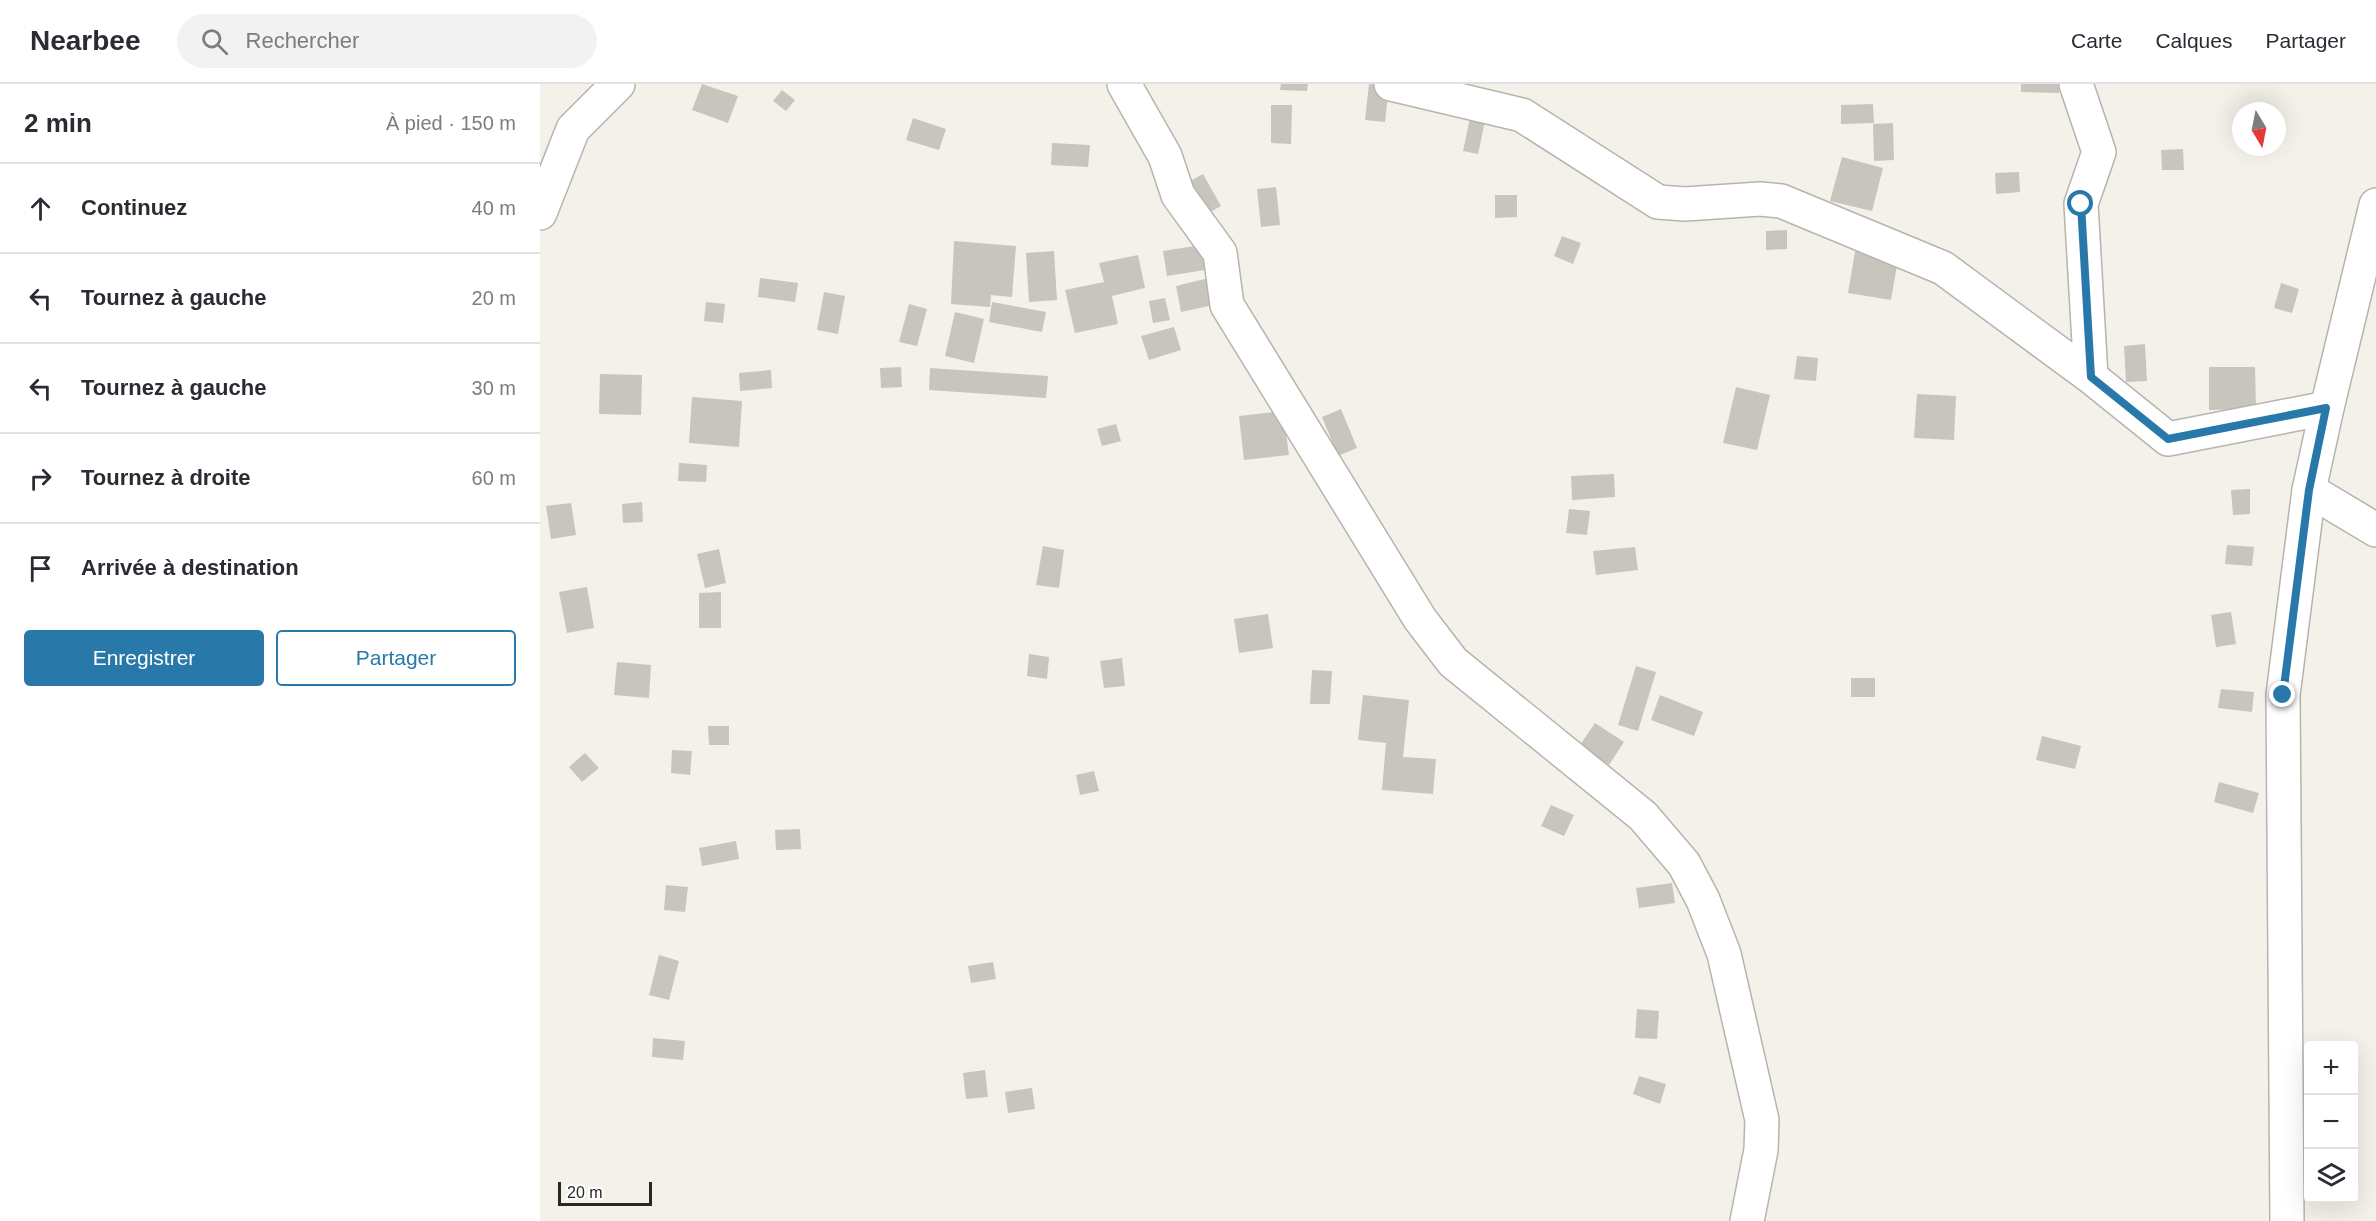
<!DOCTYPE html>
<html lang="fr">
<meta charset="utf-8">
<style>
:root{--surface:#fff;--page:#f2f2f3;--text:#2b2b33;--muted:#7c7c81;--line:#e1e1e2;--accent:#2879aa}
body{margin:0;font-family:Arial,sans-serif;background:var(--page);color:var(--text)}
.controls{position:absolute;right:18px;bottom:18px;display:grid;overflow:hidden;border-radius:6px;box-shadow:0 6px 24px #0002}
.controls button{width:54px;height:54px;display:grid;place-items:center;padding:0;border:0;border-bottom:2px solid var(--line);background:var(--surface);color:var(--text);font:30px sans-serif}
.compass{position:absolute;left:1692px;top:18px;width:54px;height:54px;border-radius:50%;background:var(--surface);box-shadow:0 6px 24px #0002;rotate:170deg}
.scale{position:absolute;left:18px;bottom:15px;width:94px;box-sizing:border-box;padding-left:6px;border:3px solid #282724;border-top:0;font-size:16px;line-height:21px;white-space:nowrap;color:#282724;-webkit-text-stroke:4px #fff;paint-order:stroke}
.stop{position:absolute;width:18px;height:18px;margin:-14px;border:4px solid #2879aa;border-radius:50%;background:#fff}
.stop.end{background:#2879aa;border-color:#fff;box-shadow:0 2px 6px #0008}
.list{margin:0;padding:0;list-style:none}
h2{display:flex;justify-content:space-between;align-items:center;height:78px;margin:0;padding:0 24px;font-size:26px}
h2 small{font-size:20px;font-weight:400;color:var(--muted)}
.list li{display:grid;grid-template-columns:39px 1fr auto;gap:18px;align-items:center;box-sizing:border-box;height:90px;padding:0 24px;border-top:2px solid var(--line)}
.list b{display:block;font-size:22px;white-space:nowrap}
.list em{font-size:20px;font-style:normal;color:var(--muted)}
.actions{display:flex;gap:12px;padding:18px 24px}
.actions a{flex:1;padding:14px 0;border:2px solid var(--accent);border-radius:6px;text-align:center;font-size:21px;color:var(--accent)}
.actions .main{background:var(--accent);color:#fff}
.icon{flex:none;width:33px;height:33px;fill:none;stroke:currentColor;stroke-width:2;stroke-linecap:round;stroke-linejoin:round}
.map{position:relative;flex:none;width:1836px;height:1137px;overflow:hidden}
header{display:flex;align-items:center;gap:36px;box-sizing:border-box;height:84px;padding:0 30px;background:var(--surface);border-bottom:2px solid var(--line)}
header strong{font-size:28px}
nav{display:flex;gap:33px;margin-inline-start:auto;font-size:21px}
.search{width:420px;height:54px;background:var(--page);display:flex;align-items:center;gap:15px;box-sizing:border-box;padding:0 21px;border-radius:33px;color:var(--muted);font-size:22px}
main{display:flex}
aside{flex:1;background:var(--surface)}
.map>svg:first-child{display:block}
</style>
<header>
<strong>Nearbee</strong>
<div class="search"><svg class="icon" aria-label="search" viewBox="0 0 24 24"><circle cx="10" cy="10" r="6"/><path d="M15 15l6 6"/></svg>Rechercher</div>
<nav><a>Carte</a><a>Calques</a><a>Partager</a></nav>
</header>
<main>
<aside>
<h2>2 min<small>À pied · 150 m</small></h2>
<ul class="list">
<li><svg class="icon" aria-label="ahead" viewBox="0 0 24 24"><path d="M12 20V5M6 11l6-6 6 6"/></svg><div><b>Continuez</b></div><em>40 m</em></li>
<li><svg class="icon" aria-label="left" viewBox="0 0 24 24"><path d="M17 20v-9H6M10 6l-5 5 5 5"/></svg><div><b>Tournez à gauche</b></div><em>20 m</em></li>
<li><svg class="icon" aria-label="left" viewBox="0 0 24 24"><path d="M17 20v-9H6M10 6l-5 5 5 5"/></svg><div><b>Tournez à gauche</b></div><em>30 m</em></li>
<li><svg class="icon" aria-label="right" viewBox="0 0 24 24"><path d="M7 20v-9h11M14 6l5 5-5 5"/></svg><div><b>Tournez à droite</b></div><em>60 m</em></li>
<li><svg class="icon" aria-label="arrive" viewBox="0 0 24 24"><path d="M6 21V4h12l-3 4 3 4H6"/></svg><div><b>Arrivée à destination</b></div></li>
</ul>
<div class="actions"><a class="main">Enregistrer</a><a>Partager</a></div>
</aside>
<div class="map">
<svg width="1836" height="1137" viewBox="0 0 1836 1137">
<rect width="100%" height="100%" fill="#f4f1ea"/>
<path fill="#c7c5be" d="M162,0l36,12 -10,27 -36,-13z
M741,0h27l-1,7 -27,-1z
M829,0l20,2 -4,36 -20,-2z
M1481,0h38v9l-38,-1z
M242,6l13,10 -9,11 -13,-10z
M1333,20l1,19 -33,1v-19z
M731,21h21l-1,39 -20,-1z
M373,34l33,11 -7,21 -33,-10z
M930,34l15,3 -7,33 -15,-3z
M1353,39l1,37 -20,1 -1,-37z
M512,59l38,2 -2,22 -37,-2z
M1643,65l1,21h-22l-1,-20z
M1302,73l41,11 -11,43 -42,-10z
M1479,88l1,20 -24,2 -1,-21z
M663,90l18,32 -18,10 -18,-32z
M736,103l4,38 -19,2 -4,-38z
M955,111h22v22l-22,1z
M1247,146v19l-21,1v-19z
M1022,152l19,7 -8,21 -19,-8z
M414,157l62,5 -4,51 -21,-2 -1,12 -39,-3z
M667,160l4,25 -44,7 -4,-25z
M1316,162l43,7 -8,47 -43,-7z
M514,167l3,49 -28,2 -3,-49z
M598,171l7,33 -33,8 6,28 -43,9 -10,-43 39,-8 -5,-19z
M673,193l5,27 -37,8 -5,-26z
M220,194l38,5 -3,19 -37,-5z
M1741,199l18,6 -7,24 -18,-5z
M284,208l21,4 -7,38 -21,-4z
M625,214l5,22 -17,3 -4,-22z
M166,218l19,2 -2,19 -19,-2z
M452,218l54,10 -4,20 -53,-10z
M369,220l18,5 -10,37 -18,-4z
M415,228l29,7 -10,44 -29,-7z
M634,243l7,23 -32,10 -8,-24z
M1605,260l2,37 -21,1 -2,-36z
M1257,272l21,2 -2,23 -22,-2z
M361,283l1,20 -21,1 -1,-20z
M1669,283h46l1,42 -47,1z
M390,284l118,8 -2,22 -117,-8z
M231,286l1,18 -32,3 -1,-18z
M60,290l42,1 -1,40 -42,-1z
M1196,303l34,8 -13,55 -34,-7z
M1377,310l39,2 -2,44 -40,-2z
M152,313l50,4 -3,46 -50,-4z
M801,325l16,39 -19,8 -16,-39z
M743,327l6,44 -45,5 -5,-44z
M576,340l5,17 -19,5 -5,-17z
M139,379l28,2 -1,17 -28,-1z
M1074,390l1,23 -43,3 -1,-24z
M1710,405v25l-17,1 -2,-25z
M102,418l1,20 -20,1 -1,-19z
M31,419l5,32 -25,4 -5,-33z
M1029,425l21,2 -3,24 -21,-2z
M1687,461l27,2 -2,19 -27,-2z
M503,462l21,4 -5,38 -23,-3z
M1095,463l3,23 -42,5 -3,-24z
M179,465l7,34 -21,5 -8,-34z
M47,503l7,41 -27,5 -8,-41z
M181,508v36h-22v-35z
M1691,528l5,32 -20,3 -5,-32z
M728,530l5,34 -34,5 -5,-34z
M489,570l20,3 -2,22 -20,-3z
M582,574l3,28 -21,2 -4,-27z
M77,578l34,3 -2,33 -35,-3z
M1096,582l20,6 -18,59 -20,-6z
M772,586l20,1 -2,33h-20z
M1311,594h24v19h-24z
M1681,605l33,3 -2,20 -34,-4z
M823,611l46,5 -6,57 33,2 -3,35 -51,-4 4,-47 -28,-3z
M1120,611l43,17 -9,24 -43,-16z
M1055,639l29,19 -15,23 -29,-20z
M168,642h21v19h-20z
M1502,652l39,10 -6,23 -39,-9z
M132,666l20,1 -2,24 -19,-2z
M45,669l14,15 -17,14 -13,-15z
M554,687l5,20 -19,4 -4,-20z
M1679,698l40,11 -6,20 -39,-11z
M1011,721l23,10 -10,21 -23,-10z
M260,745l1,20 -25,1 -1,-20z
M196,757l3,18 -37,7 -3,-18z
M1132,799l3,20 -36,5 -3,-20z
M126,801l22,2 -3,25 -21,-2z
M119,871l20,6 -10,39 -20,-5z
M453,878l3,17 -25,4 -3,-17z
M1097,925l22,2 -2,28 -22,-1z
M113,954l32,3 -2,19 -31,-3z
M445,986l3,27 -22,2 -3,-26z
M1099,992l27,8 -6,20 -27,-10z
M492,1004l3,21 -27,4 -3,-21z"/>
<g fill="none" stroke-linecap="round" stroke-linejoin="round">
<g stroke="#b6b4ad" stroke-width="36">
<path id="minor" d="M584,0l41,72 13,39 42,58 7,52 193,314 33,43 190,154 41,48 19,36 21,54 38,166 -1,30 -14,71
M851,0l131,31 136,87 27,2 75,-5 21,2 162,67 148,109 77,62 159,-31
M1536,0l23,68 -18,52 10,173
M0,129l33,-84 45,-45
M1769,406l67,40"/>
</g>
<g stroke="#b6b4ad" stroke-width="36">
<path id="major" d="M1747,1137l-4,-526 26,-205 18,-82 49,-203"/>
</g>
<use href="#minor" stroke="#fff" stroke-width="33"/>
<use href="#major" stroke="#fff" stroke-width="33"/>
</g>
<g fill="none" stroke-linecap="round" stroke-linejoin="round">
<path stroke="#2879aa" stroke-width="8" d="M1541,120l10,173 77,62 158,-31 -17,82 -26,205"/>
</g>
</svg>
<div class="controls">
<button>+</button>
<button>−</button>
<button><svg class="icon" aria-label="layers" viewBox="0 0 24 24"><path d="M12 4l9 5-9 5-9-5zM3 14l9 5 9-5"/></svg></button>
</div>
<svg class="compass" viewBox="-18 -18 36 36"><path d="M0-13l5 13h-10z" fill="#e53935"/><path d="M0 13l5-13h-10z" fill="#7c7c81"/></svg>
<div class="scale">20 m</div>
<div class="stop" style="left:1541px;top:120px"></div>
<div class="stop end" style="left:1743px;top:611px"></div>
</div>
</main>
